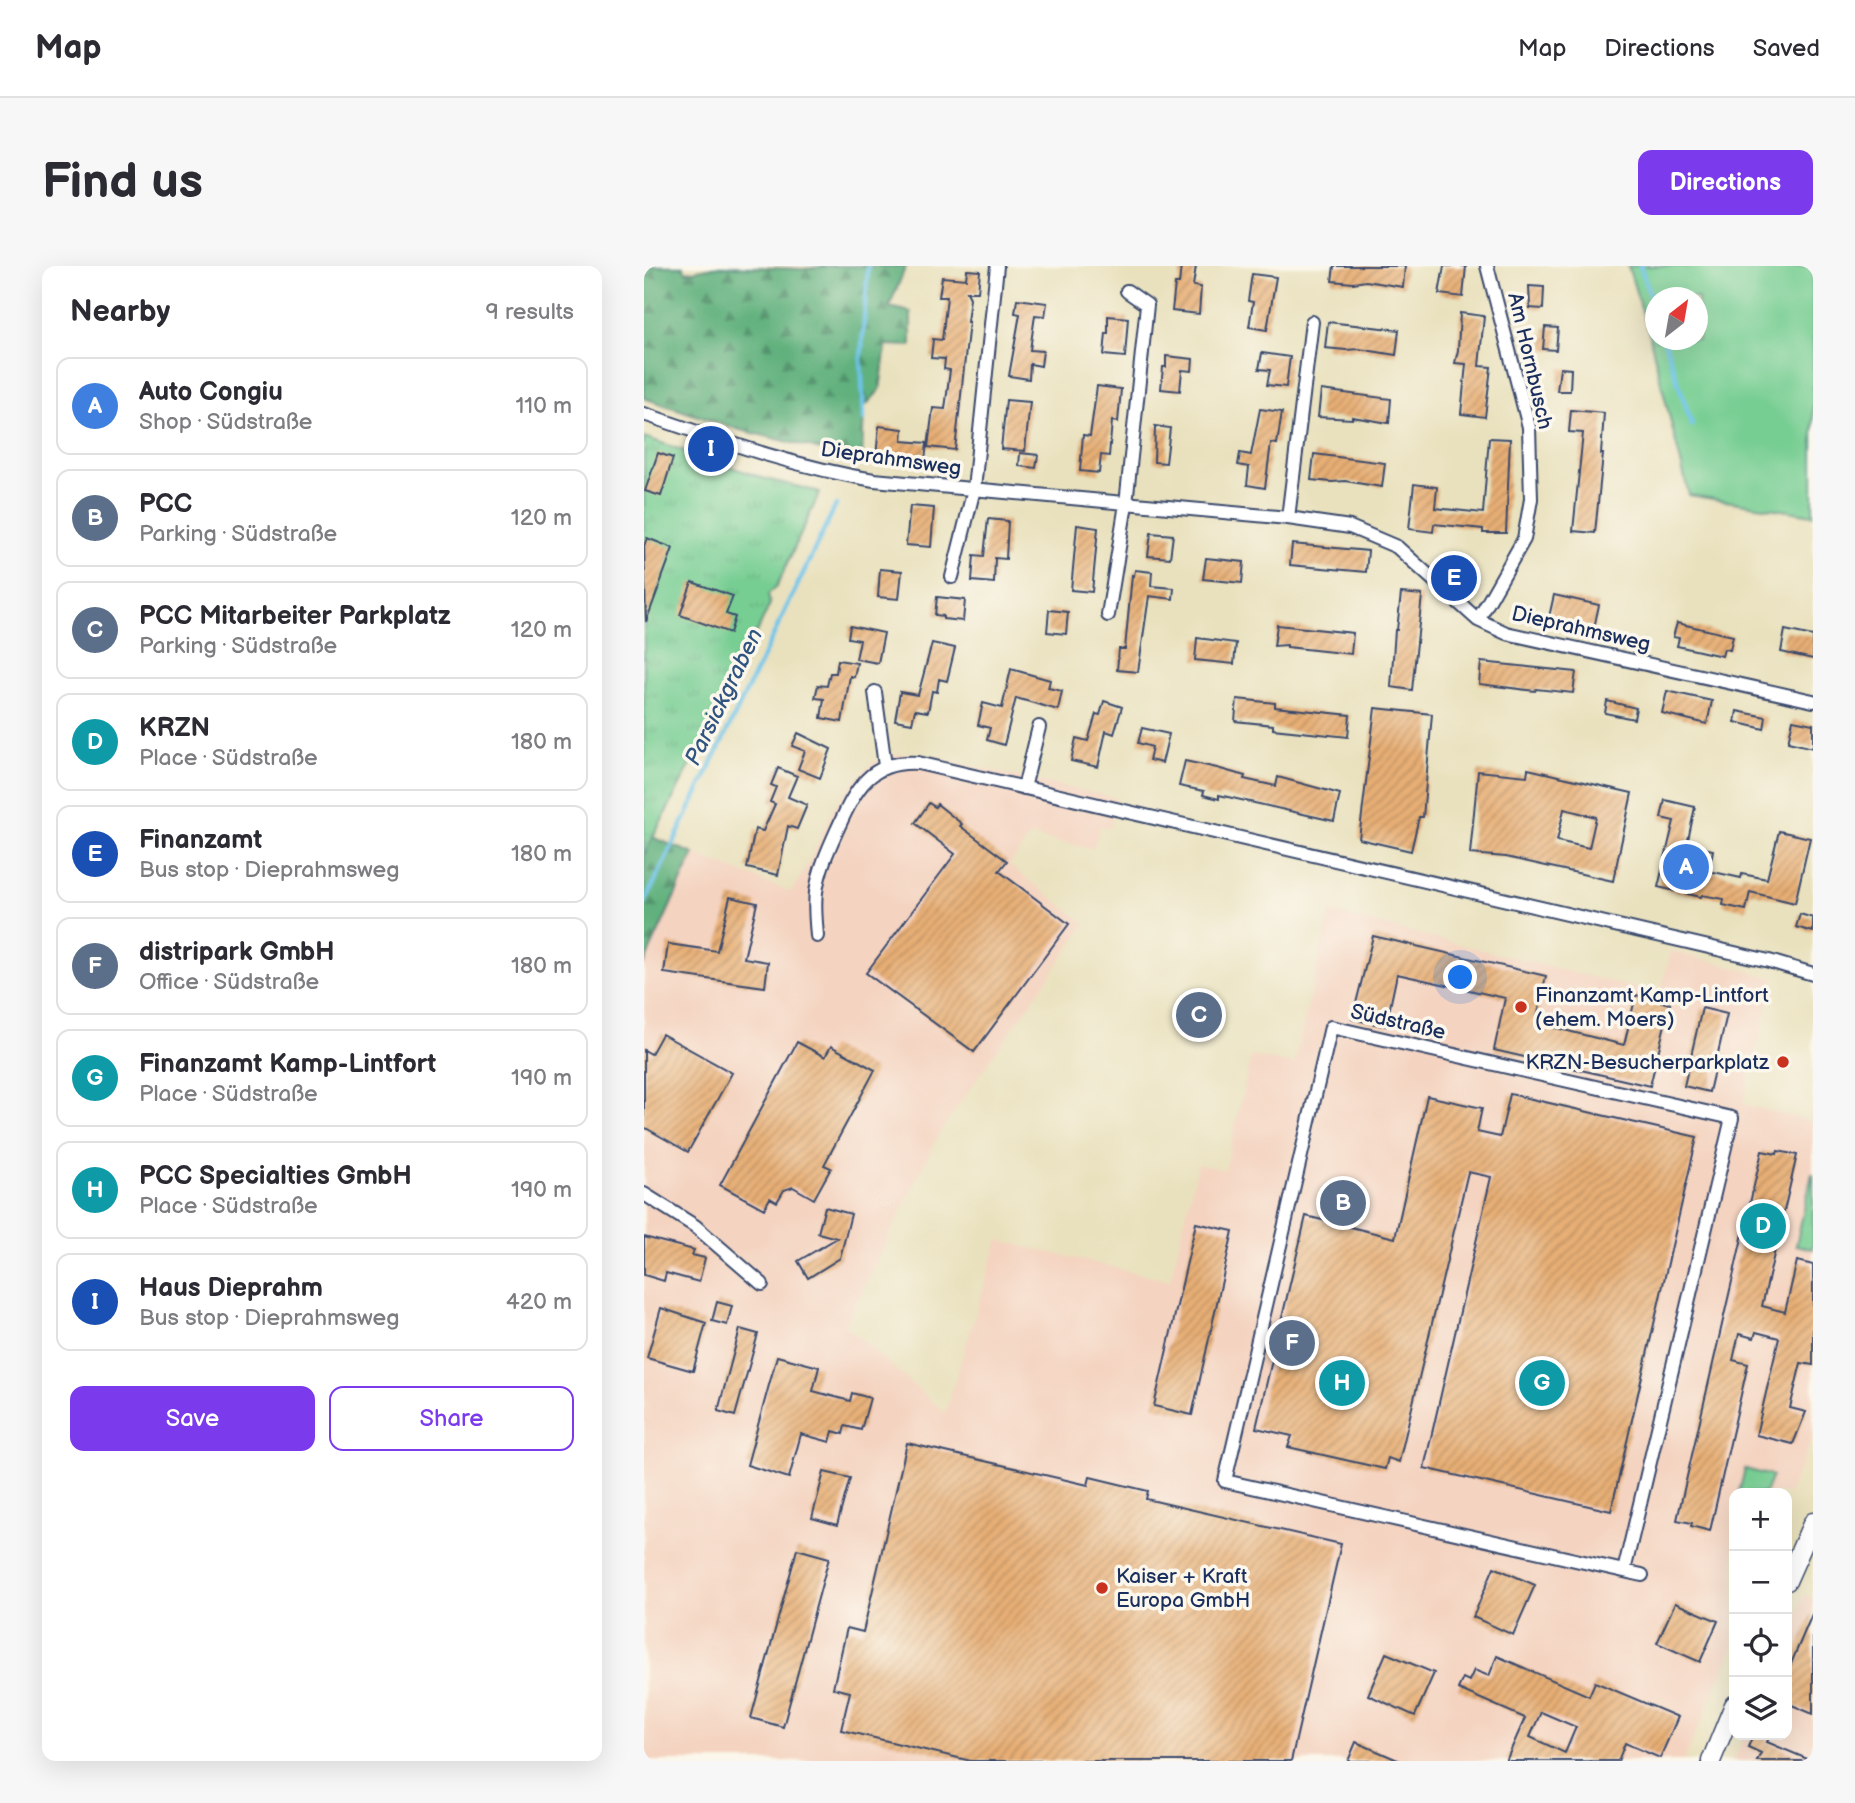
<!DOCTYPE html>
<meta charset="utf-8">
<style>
:root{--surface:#fff;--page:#f7f7f7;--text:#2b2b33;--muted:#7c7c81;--line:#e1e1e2;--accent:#7c3aed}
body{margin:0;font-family:"Balsamiq Sans",sans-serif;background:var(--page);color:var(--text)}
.controls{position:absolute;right:21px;bottom:21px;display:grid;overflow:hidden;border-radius:14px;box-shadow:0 7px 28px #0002}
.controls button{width:63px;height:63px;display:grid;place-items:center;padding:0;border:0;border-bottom:2px solid var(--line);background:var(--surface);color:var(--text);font:35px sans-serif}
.compass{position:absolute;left:1001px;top:21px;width:63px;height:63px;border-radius:50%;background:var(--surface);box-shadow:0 7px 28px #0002;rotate:31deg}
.you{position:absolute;left:817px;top:712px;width:24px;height:24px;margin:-18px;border:5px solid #fff;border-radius:50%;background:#1a73e8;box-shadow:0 0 0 10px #1a73e833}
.badge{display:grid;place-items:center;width:46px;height:46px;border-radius:50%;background:var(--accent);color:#fff;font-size:23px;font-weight:700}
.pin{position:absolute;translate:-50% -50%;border:4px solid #fff;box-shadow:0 2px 7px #0006}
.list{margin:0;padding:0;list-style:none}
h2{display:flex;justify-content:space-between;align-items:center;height:91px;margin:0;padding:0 28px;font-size:30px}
h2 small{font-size:23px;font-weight:400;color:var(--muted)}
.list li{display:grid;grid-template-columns:46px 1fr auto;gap:21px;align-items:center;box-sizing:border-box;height:98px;margin:0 14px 14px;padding:0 14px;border:2px solid var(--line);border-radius:14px}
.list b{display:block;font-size:26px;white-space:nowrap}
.list p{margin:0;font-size:23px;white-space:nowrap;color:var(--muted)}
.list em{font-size:23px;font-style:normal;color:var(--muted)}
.actions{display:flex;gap:14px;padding:21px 28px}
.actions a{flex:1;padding:16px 0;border:2px solid var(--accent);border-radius:14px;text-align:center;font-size:24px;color:var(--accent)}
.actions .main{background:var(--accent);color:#fff}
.icon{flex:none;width:38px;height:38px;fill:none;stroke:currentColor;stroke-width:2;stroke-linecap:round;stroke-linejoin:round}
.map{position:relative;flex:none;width:1169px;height:1495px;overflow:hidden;border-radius:14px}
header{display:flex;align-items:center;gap:42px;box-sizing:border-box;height:98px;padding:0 35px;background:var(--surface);border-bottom:2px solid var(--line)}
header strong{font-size:33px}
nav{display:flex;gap:38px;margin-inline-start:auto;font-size:24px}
.intro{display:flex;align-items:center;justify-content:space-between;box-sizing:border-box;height:168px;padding:0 42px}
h1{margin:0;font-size:49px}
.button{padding:18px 32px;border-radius:14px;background:var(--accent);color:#fff;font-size:24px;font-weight:700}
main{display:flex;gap:42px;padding:0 42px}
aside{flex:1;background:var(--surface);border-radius:14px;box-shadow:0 7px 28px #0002}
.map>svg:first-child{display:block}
</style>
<header>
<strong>Map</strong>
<nav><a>Map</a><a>Directions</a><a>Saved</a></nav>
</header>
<div class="intro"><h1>Find us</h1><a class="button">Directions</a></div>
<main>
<aside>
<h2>Nearby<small>9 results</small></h2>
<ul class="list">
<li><span class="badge" style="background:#3f7fe0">A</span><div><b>Auto Congiu</b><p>Shop · Südstraße</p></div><em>110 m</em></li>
<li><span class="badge" style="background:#5c6f8a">B</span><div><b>PCC</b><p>Parking · Südstraße</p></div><em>120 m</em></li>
<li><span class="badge" style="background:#5c6f8a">C</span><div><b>PCC Mitarbeiter Parkplatz</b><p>Parking · Südstraße</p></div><em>120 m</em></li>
<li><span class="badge" style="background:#0f9aa8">D</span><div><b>KRZN</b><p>Place · Südstraße</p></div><em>180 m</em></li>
<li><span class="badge" style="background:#1a4fb4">E</span><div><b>Finanzamt</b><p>Bus stop · Dieprahmsweg</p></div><em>180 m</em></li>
<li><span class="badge" style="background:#5c6f8a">F</span><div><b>distripark GmbH</b><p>Office · Südstraße</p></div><em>180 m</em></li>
<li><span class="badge" style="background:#0f9aa8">G</span><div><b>Finanzamt Kamp-Lintfort</b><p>Place · Südstraße</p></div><em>190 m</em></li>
<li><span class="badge" style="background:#0f9aa8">H</span><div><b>PCC Specialties GmbH</b><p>Place · Südstraße</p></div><em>190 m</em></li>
<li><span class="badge" style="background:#1a4fb4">I</span><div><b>Haus Dieprahm</b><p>Bus stop · Dieprahmsweg</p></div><em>420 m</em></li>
</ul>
<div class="actions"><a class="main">Save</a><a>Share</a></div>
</aside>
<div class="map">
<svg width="1169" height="1495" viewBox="0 0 1169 1495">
<defs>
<pattern id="forest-firs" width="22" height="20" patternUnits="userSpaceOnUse" patternTransform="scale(1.75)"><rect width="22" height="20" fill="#61b17d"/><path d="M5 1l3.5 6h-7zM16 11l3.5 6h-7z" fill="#4f906a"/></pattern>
<pattern id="park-tufts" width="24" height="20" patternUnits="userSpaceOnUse" patternTransform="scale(1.75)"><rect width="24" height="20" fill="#77ce93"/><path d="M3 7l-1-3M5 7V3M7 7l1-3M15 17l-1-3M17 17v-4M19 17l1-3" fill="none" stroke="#66b181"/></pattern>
<pattern id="building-hatch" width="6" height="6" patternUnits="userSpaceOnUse" patternTransform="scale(1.75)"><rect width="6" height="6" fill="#e8af75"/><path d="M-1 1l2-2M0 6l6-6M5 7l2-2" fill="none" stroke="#bb8f63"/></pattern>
</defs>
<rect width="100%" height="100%" fill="#fbf7ec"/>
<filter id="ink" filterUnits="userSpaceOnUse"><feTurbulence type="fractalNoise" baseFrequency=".0143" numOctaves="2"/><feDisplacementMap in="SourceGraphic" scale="14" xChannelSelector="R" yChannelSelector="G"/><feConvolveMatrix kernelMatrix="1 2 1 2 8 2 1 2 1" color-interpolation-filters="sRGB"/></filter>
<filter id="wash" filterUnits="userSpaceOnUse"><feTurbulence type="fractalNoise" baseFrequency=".00686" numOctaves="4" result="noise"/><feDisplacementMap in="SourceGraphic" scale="28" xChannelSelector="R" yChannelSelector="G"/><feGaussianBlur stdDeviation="1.57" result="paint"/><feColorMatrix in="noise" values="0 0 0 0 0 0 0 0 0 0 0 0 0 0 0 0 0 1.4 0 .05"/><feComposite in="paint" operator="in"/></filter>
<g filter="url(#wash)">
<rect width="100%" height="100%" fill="#e9e1bd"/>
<path fill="#f4d3c0" d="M252,488l24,1 196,43 -6,30 -10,-2 -7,23 -63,-13 -21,29 77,59 -145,206 -96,195 100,88 53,-173 172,41 28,-117 27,6 26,-114 43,8 36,-152 330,82 11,-43 104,27 -32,126 70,18v315l-26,61v-5h-53v152l-50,116h-1040v-797l50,-110 97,38 19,-31 23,-52 24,-31 16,-15z
M1161,1329l8,4v162h-80l11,-26h43v-99z"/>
<path fill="#77ce93" stroke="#497e78" stroke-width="2" fill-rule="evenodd" d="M984,0h185v249l-124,-20 -40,-161zM1012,32h42v42h-42z
M1168,908h1v75l-17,-4z
M1101,1203l27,7 -7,17h-26z"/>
<path fill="url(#forest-firs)" stroke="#3e706e" stroke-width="2" d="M0,0h39l3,6 34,-6 82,3 29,-3h75l-17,41 22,5v34l-25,-1 -6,45 -16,17 -2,53 -122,-30 -96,-32z
M8,571l42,17 -50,110v-109z"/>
<path fill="url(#park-tufts)" stroke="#497e78" stroke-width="2" d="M0,171l122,42 54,13 -43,94 -9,8 2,10 -28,61 -98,190z"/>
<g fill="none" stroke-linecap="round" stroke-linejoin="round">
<path stroke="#6dc4ea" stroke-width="4.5" d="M996,0l16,46
M1020,74l28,85
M220,154l-3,-61 7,-93
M0,638l192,-399"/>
</g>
<g id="blocks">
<path fill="url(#building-hatch)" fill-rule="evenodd" d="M537,0h15l-3,20 8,1 -2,27 -27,-3 3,-27h4z
M690,0h71l-2,21 -37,-6 -13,2 -21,-2z
M800,0h22l-3,31 -24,-3z
M323,4l13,1 -2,21h-11l3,6 -3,24h2l-14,128 -27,-3 5,-39 12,1 5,-39 -6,-1 1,-10 -14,-1 2,-19 9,1 5,-43h-8l3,-20 24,2z
M608,8l24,3 -9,53 -18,-3 4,-25 -5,-1z
M885,20l15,1 -1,22 -13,-1z
M373,33l30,4 -2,13 -10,-1 -5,35 13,1 -2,15 -11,-2 -1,15 -20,-3 11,-62 -5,-1z
M816,47l24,3 -5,50 12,1 -6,50 -24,-3 5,-50 -11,-1 3,-13z
M464,50l20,2 -3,39 -21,-2 2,-22h2z
M684,56l71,8 -3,25 -37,-6 -13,1 -21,-2z
M901,61l13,1 -2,22 -13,-1z
M618,87l28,4 -4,30 -19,-2 3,-15 -11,-1z
M522,90l27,3 -1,12 -10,-1 -2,21 -19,-2 2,-22h3z
M916,102l11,1 -1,22h-13z
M453,120l24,3 -3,33 -6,-1 -3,35 -8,-1 -2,18 -19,-2 3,-36 7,1z
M677,124l70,9 -2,24 -37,-6v2l-34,-2z
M362,134l24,2 -5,49 -24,-2z
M616,143l22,3 -5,32 -6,-1 -6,45 -18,-3 2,-18 -11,-2 2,-12 11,2z
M927,144l33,3 -3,41h2l-8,79 -22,-2 10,-98 -14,-1z
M235,160l24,3 -1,12 25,2 -2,18 -49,-4z
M511,160l15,2 -4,35 -12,-1z
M845,172l21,1 -4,94h-23v-4l-49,-5 -1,8 -24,-3 5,-45 23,3 -2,21 48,5z
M14,187l15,5 -12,38 -16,-5z
M376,187l18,2 -2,13 -17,-2z
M670,188l71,9 -3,24 -37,-6 -13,1 -21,-2z
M266,240l24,2 -3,39 -25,-2z
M344,253l20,2 -2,38 -11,-1 -1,25 -22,-2 2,-26 10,1z
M433,259l21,3 -6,64 -21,-2z
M507,267l22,2 -3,23 -22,-2z
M3,272l26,10 -27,74 -2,-76z
M648,278l76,7 -2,21 -76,-7z
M562,292l38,4 -2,21 -39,-4z
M236,303l22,2 -3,28 -21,-2z
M491,304l17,2 -1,14 23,2 -1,11 -24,-3 -11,76 -21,-2 2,-21h6l7,-74 2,1z
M48,316l41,14 -7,18 9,3 -5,16 -50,-18z
M757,327l21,2 -10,95 -21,-3 4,-57h2z
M910,329l45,10 -5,23 -45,-11z
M293,331l28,3 -2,21 -20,-2v-3l-8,-1z
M405,344l19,2 -2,22 -19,-2z
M1033,357l56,13 -3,14 -6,-1 -2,7 -45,-10 2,-8 -6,-1z
M633,359l76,8 -2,21 -64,-7v-2l-13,1z
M206,360l34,7 -6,30 -22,-4 4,-19 -12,-2z
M1141,364l28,6v23l-32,-7z
M553,372l39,5 -2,21 -39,-4z
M288,377l23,5 -8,33 -8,-2 -2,13 -5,-1 -4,21 -13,-2 -3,13 -17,-3 5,-28 18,3z
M194,394l19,3 -3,14 -4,-1 -8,46 -21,-4 3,-19 -9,-1 3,-13 9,1 3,-13h6z
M837,396l95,10 -3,21 -37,-4 -1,2 -56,-7z
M367,403l39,11 -2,8 14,3 -4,19 -42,-12 -12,47 -17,-5 3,-12 -12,-3 5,-22 19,5z
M1023,425l45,10 -5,23 -45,-11z
M593,433l38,4v4l75,8 -2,22 -75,-8v-4l-38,-4z
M460,435l18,6 -8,27 -8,-3 -8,36 -27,-6 5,-23 12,3 8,-27 4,1z
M963,435l29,7 -2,11 -29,-6z
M731,442l57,6 -9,103h-4l-8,34 -52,-12z
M1093,445l29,6 -2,12 -29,-7z
M1149,454l20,4v24l-25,-6z
M498,462l27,6 -7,29 -13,-3 3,-13 -14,-4z
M154,467l33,16 -11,29 -22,-9 7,-18 -13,-5z
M541,495l32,7 28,8 -1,3 32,7 2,-9 62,17 -6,27 -115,-26v4l-16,-4 1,-4 -25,-5z
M134,502l19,8 -9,21 19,8 -10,24 -9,-3 -10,49 -31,-7 8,-39 8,2 12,-27 -5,-2 6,-15 -5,-2z
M884,503l104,24 -19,88 -107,-24 -36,-3 8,-83 49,5zM920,543l32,8 -7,31 -32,-7z
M1021,534l30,7 -8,38 26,5 -4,21 32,7 1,-4 25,5 12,-48 31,7 -15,65 -45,-11 -4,18 -23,-5 1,-6 -22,-4 -1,2 -43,-10 16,-66 -13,-3z
M285,537l6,4 2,-3 25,20 -2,2 47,35 -8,10 70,53 -95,128 -108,-79 89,-119 -40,-31z
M86,631l27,6 -13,55 24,4 -3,25 -101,-14 4,-29 49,7z
M1156,648l13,4v14l-17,-5z
M729,670l173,40 -10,47 88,22 12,-50 34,9 -20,82 -156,-36 11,-52 -108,-24 -11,52 -34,-7z
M1058,742l25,6 -18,78 -25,-6z
M18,768l70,39 -44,79 -44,-25v-77l7,4z
M153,776l28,15 6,-11 44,24 -51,95 7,3 -17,31 -21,-12 -9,3 -7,12 -7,-4 -6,11 -44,-24z
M866,828l187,43 -86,374 -187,-43 67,-291 -23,-5 -69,290 -11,-4 -3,11 -97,-22 4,-11 -36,-8 50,-212 89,22 32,-142 55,12 -5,24 23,5z
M1118,885l15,3 1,-3 19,4 -35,151 23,6 12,-51 16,4v100l-12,-2 -11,45 16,4 -13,32 -37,-9 23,-97 -23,-6 -2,6 -15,-4 -6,26 15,4 -38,167 -19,-5 1,-3 -15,-3z
M181,941l26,7 -11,44 -32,20 -10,-17 39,-23 -19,-5z
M552,957l37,8 -41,184 -38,-9z
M0,971l50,13 -2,5 13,3 -6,24 -33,-9 -2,8 -20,-6z
M73,1036l15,4 -5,19 -15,-4z
M17,1042l45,15 -13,48 -46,-13z
M96,1063l18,5 -23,82 -17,-5z
M133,1090l42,11 -6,24 37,10 2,-8 18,5 -9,32 -16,-4 -2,8 -10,-3 -3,11 -29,-8 -12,44 -42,-13z
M263,1177l181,42 2,-8 58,14 -2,8 195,45 -50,217h-320l-130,-31 9,-38 -17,-4 14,-60 16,4z
M180,1206l26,6 -13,47 -25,-7z
M153,1283l32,9 -46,169 -32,-9z
M850,1301l41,18 -22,50 -40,-18z
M1031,1337l43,18 -18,41 -43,-19z
M1169,1346v102l-26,-11v-30z
M742,1387l48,20 -19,43 -47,-21z
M853,1390l92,40 6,-14 83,35 -18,41 -35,-15 -7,18h-112l19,-43 -67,-29 5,-11 6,3 5,-11 15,6zM897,1446l35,15 -11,26 -35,-16z
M1109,1469l16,3 -2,4 45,19h-55l4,-8 -13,-6z
M712,1476l44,19h-52z"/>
</g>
</g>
<g filter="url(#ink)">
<use href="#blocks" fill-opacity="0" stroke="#3a4a6c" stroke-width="2"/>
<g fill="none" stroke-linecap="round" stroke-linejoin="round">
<g stroke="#3a4a6c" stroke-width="16">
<path id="street" d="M0,148c76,26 151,53 230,66l414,38 62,9 47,20 81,73 28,13 307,68
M644,252l24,-196
M308,311l22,-88 23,-223
M464,349l18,-111 21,-199 -20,-14
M834,354l46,-81 7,-40 -2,-72 -42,-161
M231,426l10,74
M380,522l15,-61
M173,670c-1,-14 -3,-30 -1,-44 3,-22 12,-42 21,-62 18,-39 31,-70 81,-67l851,198 44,13
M0,928l51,32 67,58
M980,1305l108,-453 -401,-91 -106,454 399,90 18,4"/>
</g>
<g stroke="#3a4a6c" stroke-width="21">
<path id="secondary" d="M1143,1315l26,-59
M1067,1495l23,-56"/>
</g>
<use href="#street" stroke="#fff" stroke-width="12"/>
<use href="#secondary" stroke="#fff" stroke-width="18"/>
</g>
</g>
<g fill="#c8321e" stroke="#fbf7ec" stroke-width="2.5">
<circle cx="877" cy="741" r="7"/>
<circle cx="1139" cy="796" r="7"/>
<circle cx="458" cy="1322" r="7"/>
</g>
<g text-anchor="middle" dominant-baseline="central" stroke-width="7" stroke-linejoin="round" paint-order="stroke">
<g font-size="21" fill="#1b2f5e" stroke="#fbf7ec">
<text transform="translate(886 95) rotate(77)">Am Hornbusch</text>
<text transform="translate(247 193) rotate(8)">Dieprahmsweg</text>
<text transform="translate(937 363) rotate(13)">Dieprahmsweg</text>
<text transform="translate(754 756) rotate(13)">Südstraße</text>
</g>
<g font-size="21" fill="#1b2f5e" stroke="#fbf7ec" text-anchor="start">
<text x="891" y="729">Finanzamt Kamp-Lintfort<tspan x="891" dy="24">(ehem. Moers)</tspan></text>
<text x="1125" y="796" text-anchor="end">KRZN-Besucherparkplatz</text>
<text x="472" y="1310">Kaiser + Kraft<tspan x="472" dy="24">Europa GmbH</tspan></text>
</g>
<g font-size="23" font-style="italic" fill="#305481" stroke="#fbf7ec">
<text transform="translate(80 431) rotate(-64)">Parsickgraben</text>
</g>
</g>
</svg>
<div class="controls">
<button>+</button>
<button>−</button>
<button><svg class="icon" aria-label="locate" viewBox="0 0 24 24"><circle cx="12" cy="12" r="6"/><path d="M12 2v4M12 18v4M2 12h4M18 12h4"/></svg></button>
<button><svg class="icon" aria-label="layers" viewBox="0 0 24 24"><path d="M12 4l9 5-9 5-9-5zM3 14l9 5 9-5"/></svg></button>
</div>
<svg class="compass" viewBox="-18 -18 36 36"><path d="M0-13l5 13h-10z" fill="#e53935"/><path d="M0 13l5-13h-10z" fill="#7c7c81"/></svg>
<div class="you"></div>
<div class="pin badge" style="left:1042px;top:601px;background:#3f7fe0">A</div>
<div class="pin badge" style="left:699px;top:937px;background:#5c6f8a">B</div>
<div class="pin badge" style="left:555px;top:749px;background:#5c6f8a">C</div>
<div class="pin badge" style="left:1119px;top:960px;background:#0f9aa8">D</div>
<div class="pin badge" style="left:810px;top:312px;background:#1a4fb4">E</div>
<div class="pin badge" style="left:648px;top:1077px;background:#5c6f8a">F</div>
<div class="pin badge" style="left:898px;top:1117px;background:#0f9aa8">G</div>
<div class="pin badge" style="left:698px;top:1117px;background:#0f9aa8">H</div>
<div class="pin badge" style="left:67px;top:183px;background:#1a4fb4">I</div>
</div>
</main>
